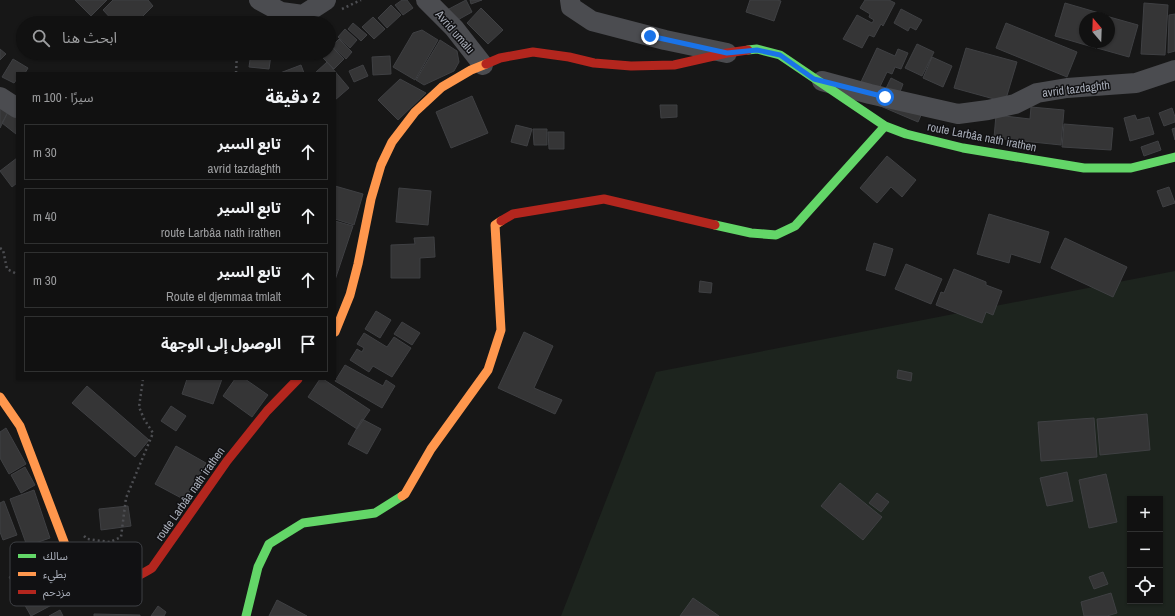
<!DOCTYPE html>
<html lang="ar">
<meta charset="utf-8">
<style>
:root{--surface:#111;--page:#1e1f1f;--text:#f1f3f6;--muted:#9c9d9f;--line:#303131}
body{margin:0;font-family:"Archivo Narrow","Noto Sans Arabic",sans-serif;background:var(--page);color:var(--text);direction:rtl}
.controls{position:absolute;right:12px;bottom:12px;display:grid;overflow:hidden;border-radius:0px;box-shadow:0 1px 3px #0004}
.controls button{width:36px;height:36px;display:grid;place-items:center;padding:0;border:0;border-bottom:1px solid var(--line);background:var(--surface);color:var(--text);font:20px sans-serif}
.compass{position:absolute;left:1079px;top:12px;width:36px;height:36px;border-radius:50%;background:var(--surface);box-shadow:0 1px 3px #0004;rotate:341deg}
.stop{position:absolute;width:12px;height:12px;margin:-9px;border:3px solid #1a73e8;border-radius:50%;background:#fff}
.stop.end{background:#1a73e8;border-color:#fff;box-shadow:0 1px 4px #0008}
.list{margin:0;padding:0;list-style:none}
h2{display:flex;justify-content:space-between;align-items:center;height:52px;margin:0;padding:0 16px;font-size:17px}
h2 small{font-size:13px;font-weight:400;color:var(--muted)}
.list li{display:grid;grid-template-columns:26px 1fr auto;gap:12px;align-items:center;box-sizing:border-box;height:56px;margin:0 8px 8px;padding:0 8px;border:1px solid var(--line);border-radius:0px}
.list b{display:block;font-size:15px;white-space:nowrap}
.list p{margin:0;font-size:13px;white-space:nowrap;color:var(--muted)}
.list em{font-size:13px;font-style:normal;color:var(--muted)}
.icon{flex:none;width:22px;height:22px;fill:none;stroke:currentColor;stroke-width:2;stroke-linecap:round;stroke-linejoin:round}
.map{position:relative;flex:none;width:1175px;height:616px;overflow:hidden;direction:ltr}
.search{position:absolute;background:var(--surface);box-shadow:0 1px 3px #0004;left:16px;top:16px;width:320px;height:44px;display:flex;align-items:center;gap:10px;box-sizing:border-box;padding:0 14px;border-radius:22px;color:var(--muted);font-size:15px}
.panel{position:absolute;background:var(--surface);box-shadow:0 1px 3px #0004;left:16px;top:72px;width:320px;height:308px;border-radius:0px;direction:rtl}
.map>svg:first-child{display:block}
</style>
<div class="map">
<svg width="1175" height="616" viewBox="0 0 1175 616">
<rect width="100%" height="100%" fill="#171717"/>
<path fill="#1d241e" fill-rule="evenodd" d="M1175,271v345h-614l95,-244zM1130,499h30v102h-30z"/>
<path fill="#353536" stroke="#3f4043" d="M75,0h32l-16,16z
M113,0h35l5,6 -17,17h-21l-12,-13z
M402,0h5l6,8 -10,7 -8,-10z
M466,0l6,12 -18,10 -7,-12z
M470,0h12l-11,4z
M750,0h27l4,1 -7,20 -28,-9z
M865,0h24l6,3 -12,23 -2,-2 -7,13 -5,-2 -7,13 -19,-9 14,-24 15,8 2,-3 -5,-3 1,-3 -10,-6z
M1065,3l41,12 -1,3h-20v24h13l-2,6 -41,-12z
M1144,3l24,2 -3,50 -24,-1z
M391,5l10,10 -14,13 -9,-10z
M481,8l22,22 -15,14 -21,-21z
M901,9l21,11 -6,10 -6,-3 -2,4 -14,-8z
M1175,14v37l-7,2 1,-38z
M1106,16l32,9 -9,32 -32,-9 2,-6h10v-24h-3z
M373,17l12,12 -11,10 -12,-12z
M353,23l14,12 -6,6 -13,-12z
M1006,23l71,29 -10,25 -71,-29z
M345,29l12,11 -7,8 -12,-11z
M422,30l16,10 -23,40 -22,-13 20,-34z
M339,39l13,13 -6,7 -14,-13z
M440,40l17,11 2,11 -5,9 -30,14 -8,-5z
M329,44l15,15 -10,10 -16,-16h11z
M917,44l17,8 -12,24 -17,-8z
M877,48l18,8 3,-7 10,4 -7,16 -6,-2 -3,7 -5,-2 -10,21 -17,-9z
M966,48l51,14 -12,40 -51,-14z
M0,49l6,5 -6,6z
M251,53h30v3l-10,-1 -2,14 -20,-2z
M390,56l1,18 -18,1 -1,-18z
M932,57l20,9 -9,21 -20,-9z
M13,59l15,9 -3,5h-8v6l-3,4 -12,-6z
M327,62l22,26 -14,12v-27h-20z
M301,65l3,8h-24z
M363,65l5,11 -14,6 -5,-11z
M891,78l12,6 -3,8 26,12 -8,18 -40,-17z
M400,79l26,14 -28,27 -20,-20z
M472,96l16,37 -37,15 -15,-36z
M0,105l9,5 -9,18z
M660,105h17v12l-16,1z
M1031,107l33,3 -3,35 -67,-7 2,-23 34,4z
M1172,108l3,9v5l-11,4 -5,-13z
M9,110l8,7 -1,17 -14,-11z
M1135,115l2,5 12,-3 5,17 -24,7 -6,-23z
M1064,124l49,4 -2,22 -49,-3z
M516,125l16,4 -5,17 -16,-4z
M1175,128v12l-3,-11z
M533,129h14v16h-13z
M548,132h16v17h-15z
M1158,141l3,9 -17,6 -3,-9z
M887,156l29,24 -14,17 -11,-10 -14,16 -17,-15z
M17,158v25l-5,4 -12,-16z
M335,186l28,8 -9,31 -19,-6z
M1169,187l6,16 -12,4 -6,-16z
M399,188l32,3 -3,34 -32,-3z
M989,214l60,18 -9,31 -29,-9 -2,9 -32,-9z
M335,221l18,5 -18,54z
M434,237l1,20 -15,1v20h-29v-33l24,-1 -1,-6z
M1065,238l62,29 -14,30 -62,-29z
M874,243l19,6 -8,27 -19,-6z
M906,264l36,15 -11,25 -36,-15z
M954,269l32,13v3l16,6 -9,24 -7,-3 -4,11 -46,-18 5,-13 3,1z
M700,281l12,2 -1,10 -12,-1z
M376,311l15,9 -11,18 -15,-9z
M402,322l18,11 -8,12 -18,-11z
M524,332l29,14 -19,42 28,12 -7,14 -57,-26z
M364,333l23,14 7,-10 17,11 -19,29 -19,-11 -4,6 -19,-12 7,-11 5,3 2,-4 -7,-4z
M345,365l38,21 3,-6 9,6 -13,22 -47,-27z
M898,370l14,3 -1,8 -14,-3z
M187,379h35l-9,25 -31,-10z
M235,379h10l23,16 -16,22 -29,-21z
M320,379h3l47,31 -13,19 -49,-32z
M87,386l62,54 -14,17 -63,-54z
M171,406l15,10 -10,15 -15,-10z
M1147,414l3,36 -50,5 -3,-36z
M1094,418l3,39 -56,4 -3,-39z
M362,419l19,10 -14,25 -19,-10z
M6,428l20,36 -17,10 -9,-16v-26z
M176,446l30,17 -21,37 -30,-16z
M25,467l10,18 -14,8 -10,-18z
M1067,472l6,29 -26,5 -7,-28z
M1106,474l11,48 -28,6 -10,-48z
M840,483l42,34 -19,23 -42,-34z
M34,490l16,48 -23,8 -17,-47z
M877,493l12,9 -8,10 -12,-9z
M4,501l13,34 -14,5 -3,-8v-29z
M128,506l3,20 -30,4 -2,-21z
M39,560l22,40 -30,16 -22,-39z
M1103,572l5,12 -14,5 -5,-12z
M1111,593l6,20 -10,3h-23l-3,-14z
M693,598l26,18h-39z
M277,600l30,16h-38z
M158,606l8,6 -2,4h-13z
M60,610l3,6h-14z
M94,614l46,1v1h-46z"/>
<g fill="none" stroke-linecap="round" stroke-linejoin="round">
<path stroke="#4d4e52" stroke-width="2.5" stroke-dasharray="2 3" stroke-linecap="butt" d="M342,9l19,-9
M236,73l1,-20
M0,248l3,2 4,19 10,5
M84,536l3,3 23,3 11,-5 5,-39 27,-65 -9,-14 -5,-12 4,-28"/>
<path stroke="#4b4c50" stroke-width="20" d="M259,0l22,12 22,3 23,-15
M426,0l28,28 29,37
M570,0l1,7 21,14 73,19 62,13
M822,81l48,13 88,20 30,-4 27,-6 22,-11 30,-5 69,-5 39,-13
M0,97l17,11"/>
<path stroke="#63d668" stroke-width="9" d="M748,50l9,-1 23,6 105,71 21,8 57,14 121,20h47l44,-11
M715,225l36,8 25,2 19,-9 90,-100
M246,616l12,-49 11,-23 34,-21 72,-10 27,-17"/>
<path stroke="#ff974d" stroke-width="9" d="M335,332l15,-37 8,-31 13,-65 10,-34 11,-23 23,-30 27,-25 29,-17 15,-6
M0,397l20,29 49,129 13,14 25,9
M402,496l3,-2 26,-45 57,-79 13,-40 -6,-105 6,-4"/>
<path stroke="#b3261e" stroke-width="9" d="M486,64l14,-6 33,-6 36,5 25,6 37,3 43,-1 53,-12 21,-3
M501,221l12,-7 91,-15 111,26
M107,578c19,6 30,-1 45,-10l75,-107 40,-50 31,-32"/>
</g>
<g fill="none" stroke-linecap="round" stroke-linejoin="round">
<path stroke="#1a73e8" stroke-width="5" d="M650,36l77,17 30,-3 23,5 34,24 71,18"/>
</g>
<g text-anchor="middle" dominant-baseline="central" stroke-width="3" stroke-linejoin="round" paint-order="stroke">
<g font-size="12" fill="#a8adb8" stroke="#111113">
<text transform="translate(455 32) rotate(49)">Avrid umalu</text>
<text transform="translate(1076 89) rotate(-7)">avrid tazdaghth</text>
<text transform="translate(982 137) rotate(11)">route Larbâa nath irathen</text>
<text transform="translate(190 494) rotate(-55)">route Larbâa nath irathen</text>
</g>
</g>
<rect x="10" y="542" width="132" height="64" rx="6" fill="#111113" stroke="#3e4045" stroke-width="1"/>
<rect x="18" y="554" width="18" height="4" fill="#63d668"/>
<rect x="18" y="572" width="18" height="4" fill="#ff974d"/>
<rect x="18" y="590" width="18" height="4" fill="#b3261e"/>
<g font-size="11" fill="#a8adb8">
<text x="43" y="560">سالك</text>
<text x="43" y="578">بطيء</text>
<text x="43" y="596">مزدحم</text>
</g>
</svg>
<div class="controls">
<button>+</button>
<button>−</button>
<button><svg class="icon" aria-label="locate" viewBox="0 0 24 24"><circle cx="12" cy="12" r="6"/><path d="M12 2v4M12 18v4M2 12h4M18 12h4"/></svg></button>
</div>
<svg class="compass" viewBox="-18 -18 36 36"><path d="M0-13l5 13h-10z" fill="#e53935"/><path d="M0 13l5-13h-10z" fill="#9c9d9f"/></svg>
<div class="stop" style="left:885px;top:97px"></div>
<div class="stop end" style="left:650px;top:36px"></div>
<div class="search"><svg class="icon" aria-label="search" viewBox="0 0 24 24"><circle cx="10" cy="10" r="6"/><path d="M15 15l6 6"/></svg>ابحث هنا</div>
<section class="panel">
<h2>2 دقيقة<small>سيرًا · 100 m</small></h2>
<ul class="list">
<li><svg class="icon" aria-label="ahead" viewBox="0 0 24 24"><path d="M12 20V5M6 11l6-6 6 6"/></svg><div><b>تابع السير</b><p>avrid tazdaghth</p></div><em>30 m</em></li>
<li><svg class="icon" aria-label="ahead" viewBox="0 0 24 24"><path d="M12 20V5M6 11l6-6 6 6"/></svg><div><b>تابع السير</b><p>route Larbâa nath irathen</p></div><em>40 m</em></li>
<li><svg class="icon" aria-label="ahead" viewBox="0 0 24 24"><path d="M12 20V5M6 11l6-6 6 6"/></svg><div><b>تابع السير</b><p>Route el djemmaa tmlalt</p></div><em>30 m</em></li>
<li><svg class="icon" aria-label="arrive" viewBox="0 0 24 24"><path d="M6 21V4h12l-3 4 3 4H6"/></svg><div><b>الوصول إلى الوجهة</b></div></li>
</ul>
</section>
</div>
